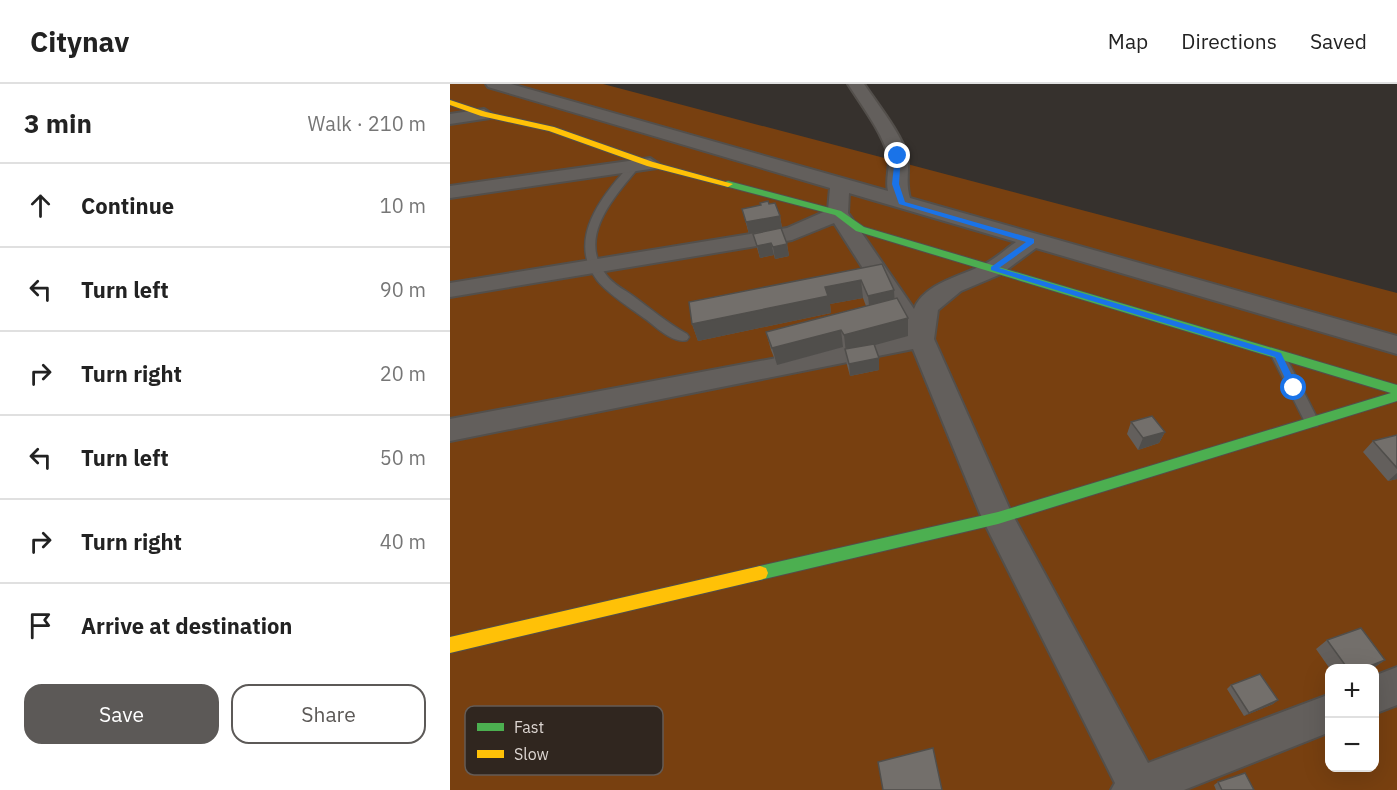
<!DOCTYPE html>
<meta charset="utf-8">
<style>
:root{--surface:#fff;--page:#f6f6f6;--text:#222;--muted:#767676;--line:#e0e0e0;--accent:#5c5957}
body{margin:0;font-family:"IBM Plex Sans",sans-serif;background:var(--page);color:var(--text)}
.controls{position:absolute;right:18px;bottom:18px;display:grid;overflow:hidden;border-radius:12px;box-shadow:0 6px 24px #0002}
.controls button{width:54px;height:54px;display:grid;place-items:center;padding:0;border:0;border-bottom:2px solid var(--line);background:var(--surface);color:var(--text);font:30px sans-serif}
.stop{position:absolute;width:18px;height:18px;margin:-14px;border:4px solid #1a73e8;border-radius:50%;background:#fff}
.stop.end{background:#1a73e8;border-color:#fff;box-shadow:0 2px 6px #0008}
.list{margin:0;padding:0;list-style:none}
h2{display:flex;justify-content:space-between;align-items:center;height:78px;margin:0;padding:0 24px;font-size:26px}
h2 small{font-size:20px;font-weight:400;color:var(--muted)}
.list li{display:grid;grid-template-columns:39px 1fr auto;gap:18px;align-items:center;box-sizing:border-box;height:84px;padding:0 24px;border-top:2px solid var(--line)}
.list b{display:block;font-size:22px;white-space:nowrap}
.list em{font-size:20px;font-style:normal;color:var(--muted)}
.actions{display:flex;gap:12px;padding:18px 24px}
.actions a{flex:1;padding:14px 0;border:2px solid var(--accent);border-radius:18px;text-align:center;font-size:21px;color:var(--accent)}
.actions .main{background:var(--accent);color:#fff}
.icon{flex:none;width:33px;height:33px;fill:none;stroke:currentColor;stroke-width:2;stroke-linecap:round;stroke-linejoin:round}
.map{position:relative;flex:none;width:947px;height:706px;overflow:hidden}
header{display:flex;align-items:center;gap:36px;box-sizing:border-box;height:84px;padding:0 30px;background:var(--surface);border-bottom:2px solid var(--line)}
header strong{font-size:28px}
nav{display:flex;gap:33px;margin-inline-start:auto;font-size:21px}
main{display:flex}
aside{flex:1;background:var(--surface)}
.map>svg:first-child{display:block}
</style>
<header>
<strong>Citynav</strong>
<nav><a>Map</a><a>Directions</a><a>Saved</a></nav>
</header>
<main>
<aside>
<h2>3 min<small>Walk · 210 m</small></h2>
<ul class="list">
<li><svg class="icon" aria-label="ahead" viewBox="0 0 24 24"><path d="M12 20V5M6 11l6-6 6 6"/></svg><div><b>Continue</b></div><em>10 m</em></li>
<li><svg class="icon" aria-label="left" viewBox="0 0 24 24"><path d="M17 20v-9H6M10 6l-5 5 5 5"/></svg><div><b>Turn left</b></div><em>90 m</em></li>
<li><svg class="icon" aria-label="right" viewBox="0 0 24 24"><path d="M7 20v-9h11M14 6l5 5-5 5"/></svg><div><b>Turn right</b></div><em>20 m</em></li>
<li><svg class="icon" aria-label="left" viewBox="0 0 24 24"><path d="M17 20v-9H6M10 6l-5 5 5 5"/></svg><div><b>Turn left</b></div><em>50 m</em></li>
<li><svg class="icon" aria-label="right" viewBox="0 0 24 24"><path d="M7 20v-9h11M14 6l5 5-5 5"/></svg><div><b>Turn right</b></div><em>40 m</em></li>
<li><svg class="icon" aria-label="arrive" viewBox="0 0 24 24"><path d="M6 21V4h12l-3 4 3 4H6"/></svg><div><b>Arrive at destination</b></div></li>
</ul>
<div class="actions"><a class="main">Save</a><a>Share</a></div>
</aside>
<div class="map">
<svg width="947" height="706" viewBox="0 0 947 706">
<rect width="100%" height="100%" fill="#36312d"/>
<path fill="#784010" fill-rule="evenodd" d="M0,0h153l794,209v497h-947zM880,584h44v100h-44z"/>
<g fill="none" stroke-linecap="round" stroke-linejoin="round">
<g stroke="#534f4b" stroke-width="3">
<path id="lane" d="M181,80l9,2c-24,29 -65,71 -33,110 7,9 18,14 26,20 18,13 34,27 54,38l2,3 -2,3c-13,4 -30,-12 -40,-20 -15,-11 -39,-26 -50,-40 -31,-41 6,-86 34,-116z
M828,266l7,5 34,67 -2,4h-10l-2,-4 -34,-67z"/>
</g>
<g stroke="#534f4b" stroke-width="4">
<path id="street" d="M36,0h25l377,107c-3,-12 3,-25 0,-37 -8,-25 -26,-48 -40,-70h16c12,18 39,52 43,72 3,15 -2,25 3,42l487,138v18l-361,-106 -35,26 -40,17 -23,19 -4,29 77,173 137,251 182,-69v38l-146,58h-73l4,-7 -133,-265 -69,-169 -463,92v-22l455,-85 -71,-111 -42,17 -342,57v-14l337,-55 41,-18 2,-22 -342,-101zM399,109l167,49c-10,7 -20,16 -31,22 -23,12 -61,19 -71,45l-66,-96z
M34,25l8,5 -2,4 -40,6v-10z
M200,74l9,6 -2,4 -207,30v-12z
M947,583v38l-23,9v-38z"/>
</g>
<g stroke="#534f4b" stroke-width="2">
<path id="fast" d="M278,97l113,30 23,16 533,158v16l-399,123 -238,56 -6,-2 -2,-5 2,-5 6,-2 238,-54 393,-119 -535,-162 -21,-16 -110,-29v-4z"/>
</g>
<g stroke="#534f4b" stroke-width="2">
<path id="slow" d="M0,16l36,12 68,15 99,35 80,22 -5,3 -81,-21 -98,-35 -68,-15 -31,-11z
M310,482l6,2 2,5 -2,5 -6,2 -310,73v-16z"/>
</g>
<use href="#lane" fill="#635f5c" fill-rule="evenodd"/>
<use href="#street" fill="#635f5c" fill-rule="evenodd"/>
<use href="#fast" fill="#4caf50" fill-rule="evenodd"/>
<use href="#slow" fill="#ffc107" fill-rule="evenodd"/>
</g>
<path fill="#635f5c" d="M319,120l11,12 2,12 -1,1 6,15 2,12 -14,3 -1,-4 -14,3 -7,-24 15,-3 -19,3 -7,-25z
M432,180l13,35 13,19v18l-33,9 4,25 -29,6 -4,-15 -1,-9 -2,-5 -66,18 -6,-15 -5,-18 100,-26 -3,-8 -33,6 1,9 -133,28 -6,-17z
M681,338l34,10 -6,11 -21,7 -11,-16z
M947,351v44l-9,2 -25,-29 10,-11z
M877,556l58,20 -13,9h-42l-14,-20z
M781,601l47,15 -5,4 -29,12 -17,-27z
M768,698l36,8h-38l-2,-5z"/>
<path fill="#504e4b" d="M330,132l2,12 -33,6 -3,-12z
M321,159l3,12 -14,3 -3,-12z
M337,160l2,12 -14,3 -2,-12z
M411,196l2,18 -33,6 1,9 -133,28 -6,-17 133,-37z
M444,206l1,18 -25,6 -2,-18z
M458,234v18l-62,17 -2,-18z
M391,246l2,17 -66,18 -5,-17z
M429,274v12l-29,6 -1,-12z
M715,348l-6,11 -21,7 5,-12z
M947,389v6l-9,2z
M935,576l-13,9h-10z
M828,616l-5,4 -29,12 5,-3z"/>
<path fill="#736f6b" stroke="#504e4b" stroke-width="1.5" d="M318,117l1,3 6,-1 5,13 -34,6 -4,-13 19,-4 -1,-2z
M331,144l6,16 -14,3 -2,-4 -14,3 -4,-12z
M432,180l12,26 -26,6 -7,-16 -36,7 3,9 -136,28 -3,-22z
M447,214l11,20 -64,17 -3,-5 -69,18 -6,-16z
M424,260l5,14 -30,6 -4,-15z
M702,332l13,16 -22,6 -12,-16z
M947,351v33l-24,-27z
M911,544l24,32 -23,9h-14l-21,-29z
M810,590l18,26 -29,13 -18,-28z
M483,664l9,42h-59l-5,-28z
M795,689l9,17h-32l-4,-8z"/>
<path fill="#1a73e8" d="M448,70l3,2 -2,28 6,18 129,37v4l-35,25 282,85 17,35 -1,3h-6l-16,-34 -284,-87v-3l35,-25 -127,-38 -7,-20 3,-28z"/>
<rect x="15" y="622" width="198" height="69" rx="9" fill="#30261f" stroke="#645b55" stroke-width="1.5"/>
<rect x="27" y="639" width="27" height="8" fill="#4caf50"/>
<rect x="27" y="666" width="27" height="8" fill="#ffc107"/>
<g font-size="16" fill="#ddd6d2">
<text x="64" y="649">Fast</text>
<text x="64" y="676">Slow</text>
</g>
</svg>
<div class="controls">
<button>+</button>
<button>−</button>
</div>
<div class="stop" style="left:844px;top:304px"></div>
<div class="stop end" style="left:448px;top:72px"></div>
</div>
</main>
